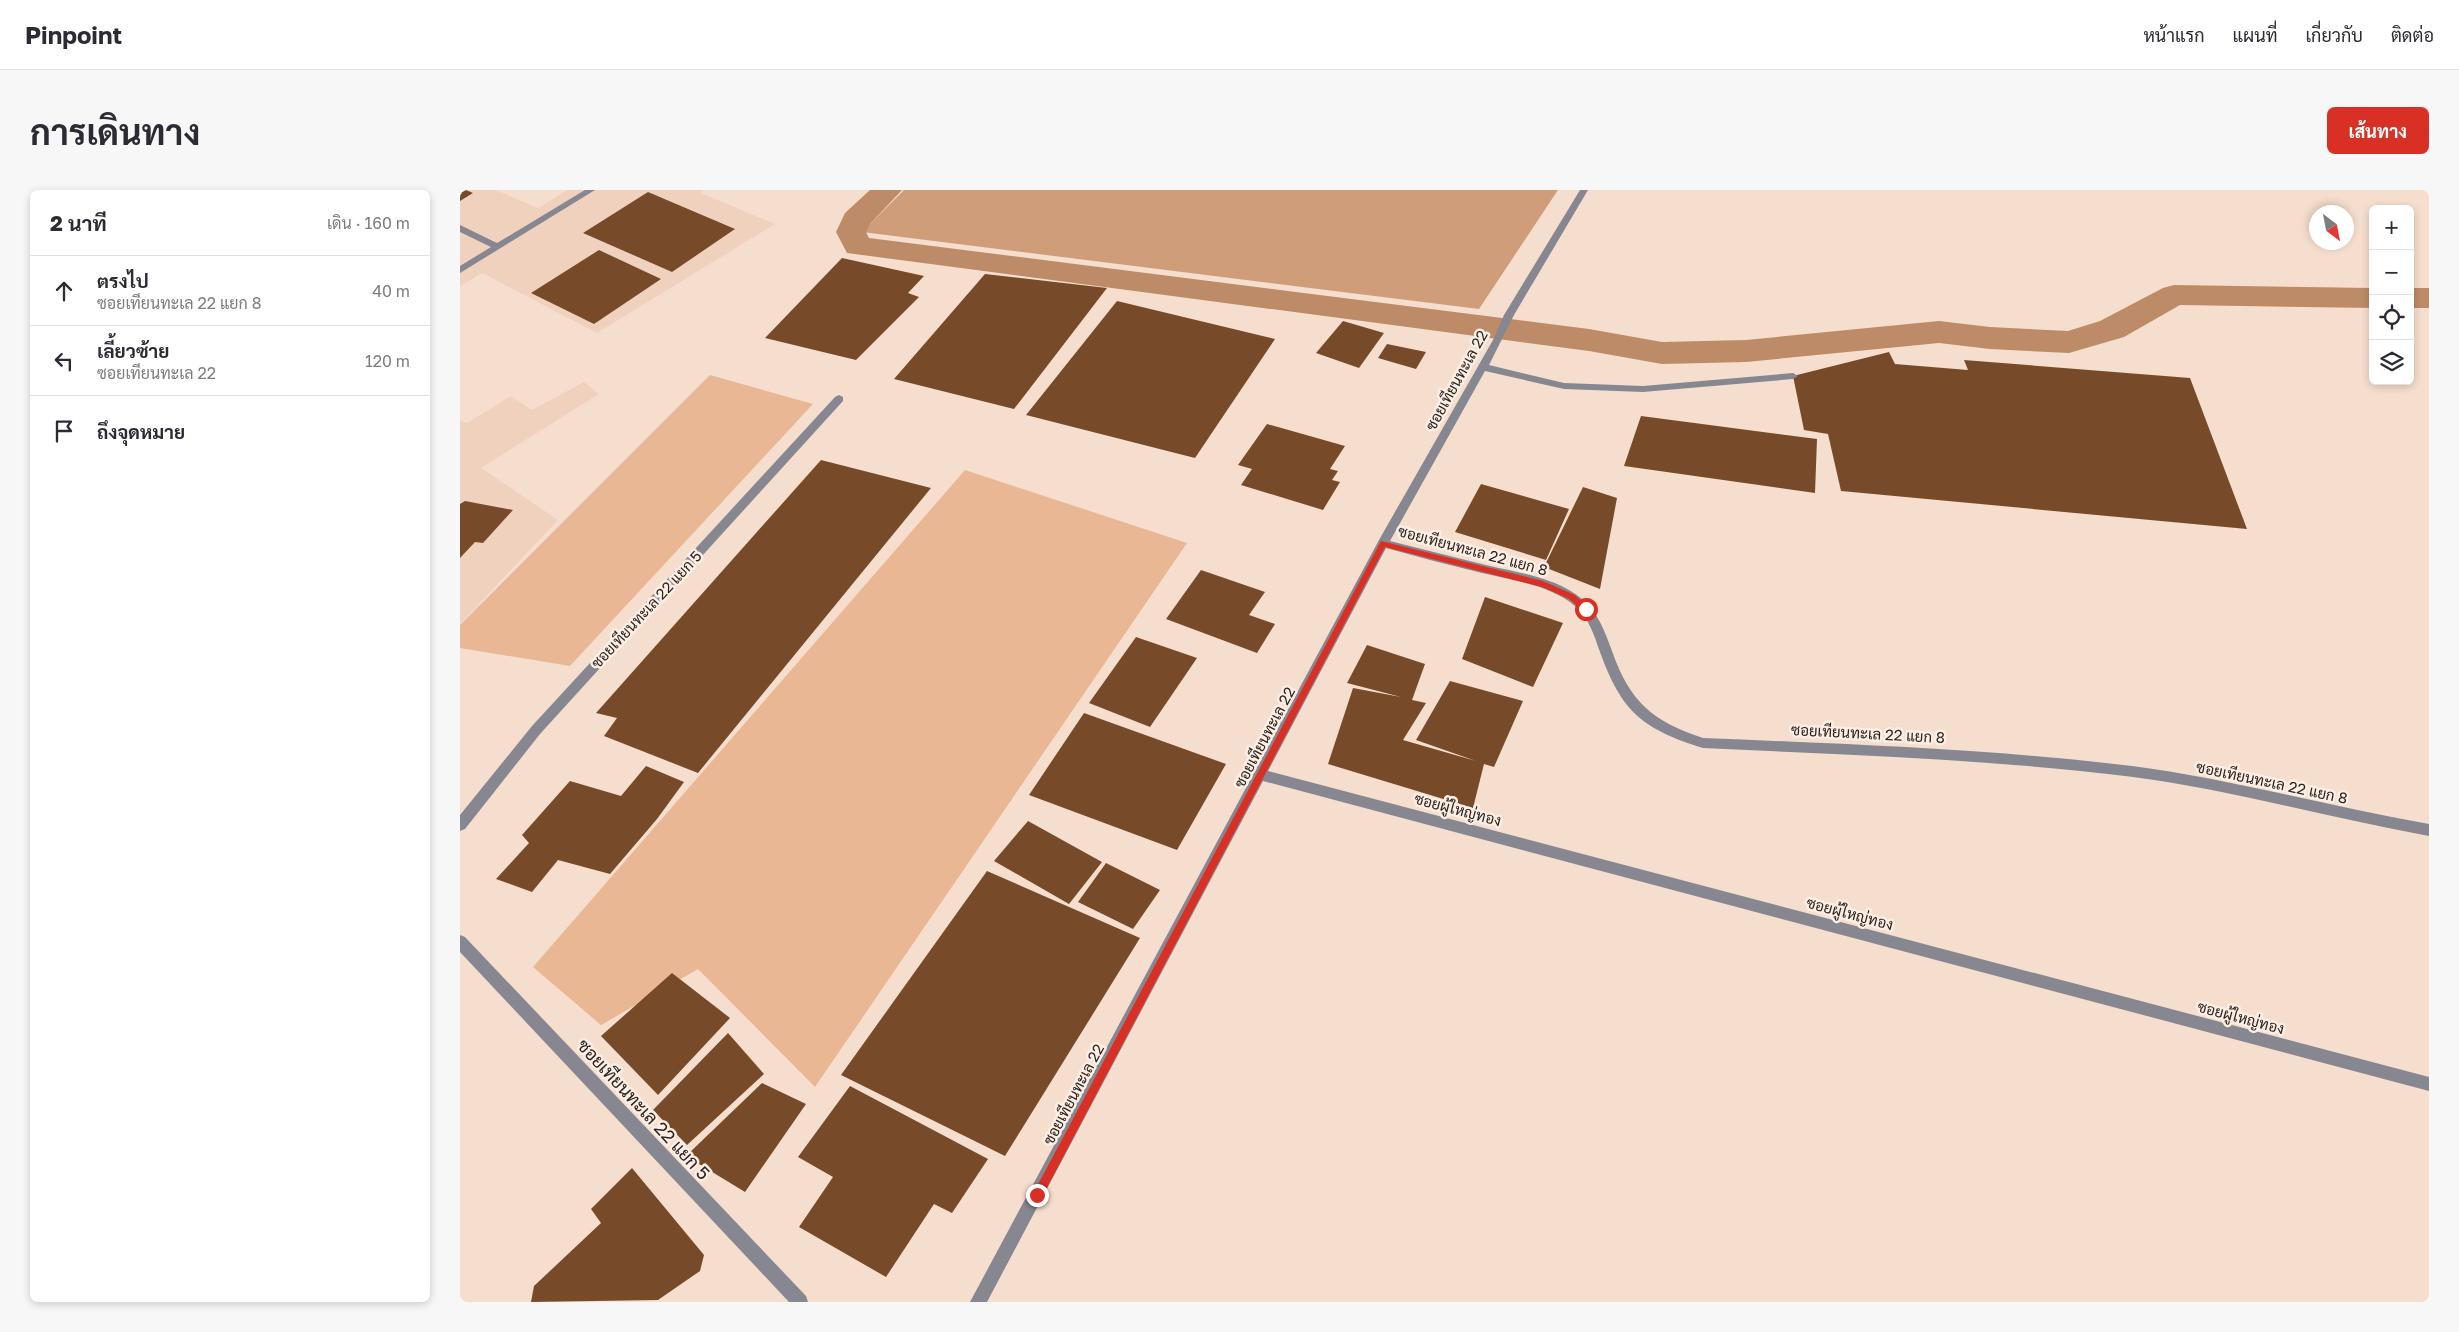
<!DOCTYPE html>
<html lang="th">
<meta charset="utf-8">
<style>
:root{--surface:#fff;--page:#f7f7f7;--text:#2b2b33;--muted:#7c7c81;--line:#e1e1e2;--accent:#d93025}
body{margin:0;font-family:"Golos Text",Sarabun,sans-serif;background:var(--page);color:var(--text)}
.controls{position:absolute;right:15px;top:15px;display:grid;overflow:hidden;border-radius:8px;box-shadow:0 2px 8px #0003}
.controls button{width:45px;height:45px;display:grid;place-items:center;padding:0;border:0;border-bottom:1px solid var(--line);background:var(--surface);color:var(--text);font:25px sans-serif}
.compass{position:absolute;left:1849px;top:15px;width:45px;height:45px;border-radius:50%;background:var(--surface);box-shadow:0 2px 8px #0003;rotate:148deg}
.stop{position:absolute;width:15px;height:15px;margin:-11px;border:4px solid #d93025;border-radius:50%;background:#fff}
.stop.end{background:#d93025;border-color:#fff;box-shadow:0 1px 5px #0008}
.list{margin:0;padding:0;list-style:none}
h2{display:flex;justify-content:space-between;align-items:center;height:65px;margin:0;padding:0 20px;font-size:21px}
h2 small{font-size:16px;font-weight:400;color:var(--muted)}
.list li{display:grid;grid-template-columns:32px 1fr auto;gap:15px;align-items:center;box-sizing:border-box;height:70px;padding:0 20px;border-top:1px solid var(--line)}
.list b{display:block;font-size:19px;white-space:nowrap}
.list p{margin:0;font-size:16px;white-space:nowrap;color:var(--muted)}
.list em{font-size:16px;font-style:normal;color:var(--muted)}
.icon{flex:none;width:28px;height:28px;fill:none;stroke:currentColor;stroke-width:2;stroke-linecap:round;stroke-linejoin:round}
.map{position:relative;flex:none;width:1969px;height:1112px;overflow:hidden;border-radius:8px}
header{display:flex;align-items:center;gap:30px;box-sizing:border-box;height:70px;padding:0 25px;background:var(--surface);border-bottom:1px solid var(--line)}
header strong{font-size:24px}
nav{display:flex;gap:28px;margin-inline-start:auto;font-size:18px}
.intro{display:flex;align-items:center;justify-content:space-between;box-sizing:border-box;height:120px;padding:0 30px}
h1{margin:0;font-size:35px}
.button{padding:12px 22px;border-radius:8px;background:var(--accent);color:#fff;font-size:18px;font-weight:700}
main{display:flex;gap:30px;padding:0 30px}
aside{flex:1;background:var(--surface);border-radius:8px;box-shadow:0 2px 8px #0003}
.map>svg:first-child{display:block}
</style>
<header>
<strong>Pinpoint</strong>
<nav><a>หน้าแรก</a><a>แผนที่</a><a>เกี่ยวกับ</a><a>ติดต่อ</a></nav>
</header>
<div class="intro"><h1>การเดินทาง</h1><a class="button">เส้นทาง</a></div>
<main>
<aside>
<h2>2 นาที<small>เดิน · 160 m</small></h2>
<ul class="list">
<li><svg class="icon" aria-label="ahead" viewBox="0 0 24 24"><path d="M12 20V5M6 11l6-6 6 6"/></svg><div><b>ตรงไป</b><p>ซอยเทียนทะเล 22 แยก 8</p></div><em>40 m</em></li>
<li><svg class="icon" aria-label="left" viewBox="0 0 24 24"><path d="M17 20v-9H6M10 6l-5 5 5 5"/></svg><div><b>เลี้ยวซ้าย</b><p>ซอยเทียนทะเล 22</p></div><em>120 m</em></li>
<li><svg class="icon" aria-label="arrive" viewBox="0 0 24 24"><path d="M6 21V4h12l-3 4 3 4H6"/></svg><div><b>ถึงจุดหมาย</b></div></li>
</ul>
</aside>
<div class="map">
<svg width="1969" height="1112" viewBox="0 0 1969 1112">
<rect width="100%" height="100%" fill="#f6dece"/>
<path fill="#f0d1bd" d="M0,0h36l42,18 29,-18h137l-3,3 74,31 -178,109 -115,-60 -22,13z
M124,192l15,12 -118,74 77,52 -98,104v-204l7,3 44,-27 21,14z"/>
<path fill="#e9b794" d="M250,185l103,29 -243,262 -110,-18v-23z
M505,280l222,73 -372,544 -117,-118 -97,56 -68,-58z"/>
<path fill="#d09d7a" d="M444,0h654l-79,119 -617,-77z"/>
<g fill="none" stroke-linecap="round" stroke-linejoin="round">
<path fill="#bd8b68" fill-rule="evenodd" d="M410,0h32l-32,34 -4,8 3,6 720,91 73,13 84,-2 193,-19 51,6 78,4 32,-10 63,-33 11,-3 199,3v20l-193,-3 -56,32 -55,16 -79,-4 -51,-6 -193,19 -84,2 -73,-13 -742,-98 -11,-21 9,-19z
M1950,98h19v20h-19z"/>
</g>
<path fill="#774b29" d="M0,0h6l7,3 -13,8z
M188,2l87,37 -63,43 -89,-39z
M139,60l62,29 -67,45 -63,-31z
M382,68l82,18 -16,17 11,4 -63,63 -91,-22z
M525,84l122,14 -93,121 -120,-30z
M657,111l158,38 -80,119 -169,-43z
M883,131l41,12 -25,35 -43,-15z
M927,154l39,8 -10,17 -38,-11z
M1429,162l6,12 73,6 -4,-10 226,18 57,151 -406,-38 -13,-57 -24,-4 -11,-54z
M1181,226l176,23 -2,54 -191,-27z
M807,234l78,22 -15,23 8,2 -6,9 8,2 -17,28 -82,-25 11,-16 -14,-4z
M361,270l110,28 -233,285 -94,-37 13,-18 -21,-5z
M1021,294l88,25 -23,51 -91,-28z
M1123,297l34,11 -17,91 -56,-22z
M5,311l48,9 -30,33 -8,-1 -15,16v-54z
M741,380l64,22 -16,23 26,9 -18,29 -91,-34z
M1025,407l78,26 -30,64 -71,-28z
M676,447l61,21 -47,69 -61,-24z
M907,455l58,19 -13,36 14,3 -23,37 73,21 -60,-21 34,-59 73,20 -29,66 -10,-3 -11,44 -145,-44 25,-76 48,9 -54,-14z
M624,523l142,51 -49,86 -148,-55z
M186,576l38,16 -27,37 -47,55 -52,-14 -26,32 -36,-13 33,-36 -7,-8 48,-54 51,15z
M568,631l74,41 -33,42 -75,-43z
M646,673l54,27 -27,39 -55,-27z
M527,681l153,67 -135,218 -164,-81z
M212,783l58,45 -72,77 -57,-59z
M268,843l36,41 -77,71 -34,-35z
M302,893l44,21 -61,88 -59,-36z
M390,896l138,73 -36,54 -18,-9 -48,73 -87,-50 34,-50 -35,-20z
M172,978l72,87 -4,16 -42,29 -127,2 3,-16 67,-63 -10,-14z"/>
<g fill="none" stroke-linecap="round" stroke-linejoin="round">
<path fill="#878791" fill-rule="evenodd" d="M125,0h10l-135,83v-7l31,-19 -31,-15v-7l37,18z
M1120,0h8l-74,125 -25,50 75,18 79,3 150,-13 5,3 -5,3 -150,13 -79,-3 -79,-18 -95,170c33,8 66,17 100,25 30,7 67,12 92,33 16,13 23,33 30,52 18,51 40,70 91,87 143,6 287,11 429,28 100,13 198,41 297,58v12c-99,-18 -197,-46 -296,-59 -143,-18 -287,-22 -430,-29 -60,-19 -81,-35 -103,-96 -6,-17 -11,-34 -25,-46 -24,-21 -63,-26 -93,-33 -32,-8 -64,-16 -96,-25l-118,223 1161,306v14l-1166,-310 -276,521h-17l409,-762 114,-200 11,-25z
M379,205l4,2v4l-303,333 -75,95 -5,2v-16l72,-89 303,-329z
M0,745l5,2 341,359 2,6h-19l-329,-350z"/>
</g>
<path fill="#d93025" d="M921,351l162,40 32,14 15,14 -7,2 -14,-12 -27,-12 -157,-40 -344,652h-7v-7z"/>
<g text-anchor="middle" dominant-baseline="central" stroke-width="5" stroke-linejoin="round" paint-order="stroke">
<g font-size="15" fill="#2b231d" stroke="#fceee4">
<text transform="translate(996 190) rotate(-61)">ซอยเทียนทะเล 22</text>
<text transform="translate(1013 360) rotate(15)">ซอยเทียนทะเล 22 แยก 8</text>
<text transform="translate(186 419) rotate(-47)">ซอยเทียนทะเล 22 แยก 5</text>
<text transform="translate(1408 543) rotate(3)">ซอยเทียนทะเล 22 แยก 8</text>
<text transform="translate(804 547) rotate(-62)">ซอยเทียนทะเล 22</text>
<text transform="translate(1812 592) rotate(12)">ซอยเทียนทะเล 22 แยก 8</text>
<text transform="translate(998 619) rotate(15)">ซอยผู้ใหญ่ทอง</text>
<text transform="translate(1390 723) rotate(15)">ซอยผู้ใหญ่ทอง</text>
<text transform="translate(1781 827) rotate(15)">ซอยผู้ใหญ่ทอง</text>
<text transform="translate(613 904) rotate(-62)">ซอยเทียนทะเล 22</text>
</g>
<g font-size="18" fill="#2b231d" stroke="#fceee4">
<text transform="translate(184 919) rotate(47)">ซอยเทียนทะเล 22 แยก 5</text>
</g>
</g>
</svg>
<div class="controls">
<button>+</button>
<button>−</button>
<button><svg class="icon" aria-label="locate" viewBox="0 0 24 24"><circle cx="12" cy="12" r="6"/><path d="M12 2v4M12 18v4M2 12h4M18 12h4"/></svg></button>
<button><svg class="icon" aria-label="layers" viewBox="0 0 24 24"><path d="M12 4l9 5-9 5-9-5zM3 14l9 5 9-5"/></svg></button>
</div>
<svg class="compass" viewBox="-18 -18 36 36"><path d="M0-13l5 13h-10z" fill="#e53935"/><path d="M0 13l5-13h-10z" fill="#7c7c81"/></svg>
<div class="stop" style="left:1126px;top:419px"></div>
<div class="stop end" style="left:577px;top:1005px"></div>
</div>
</main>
